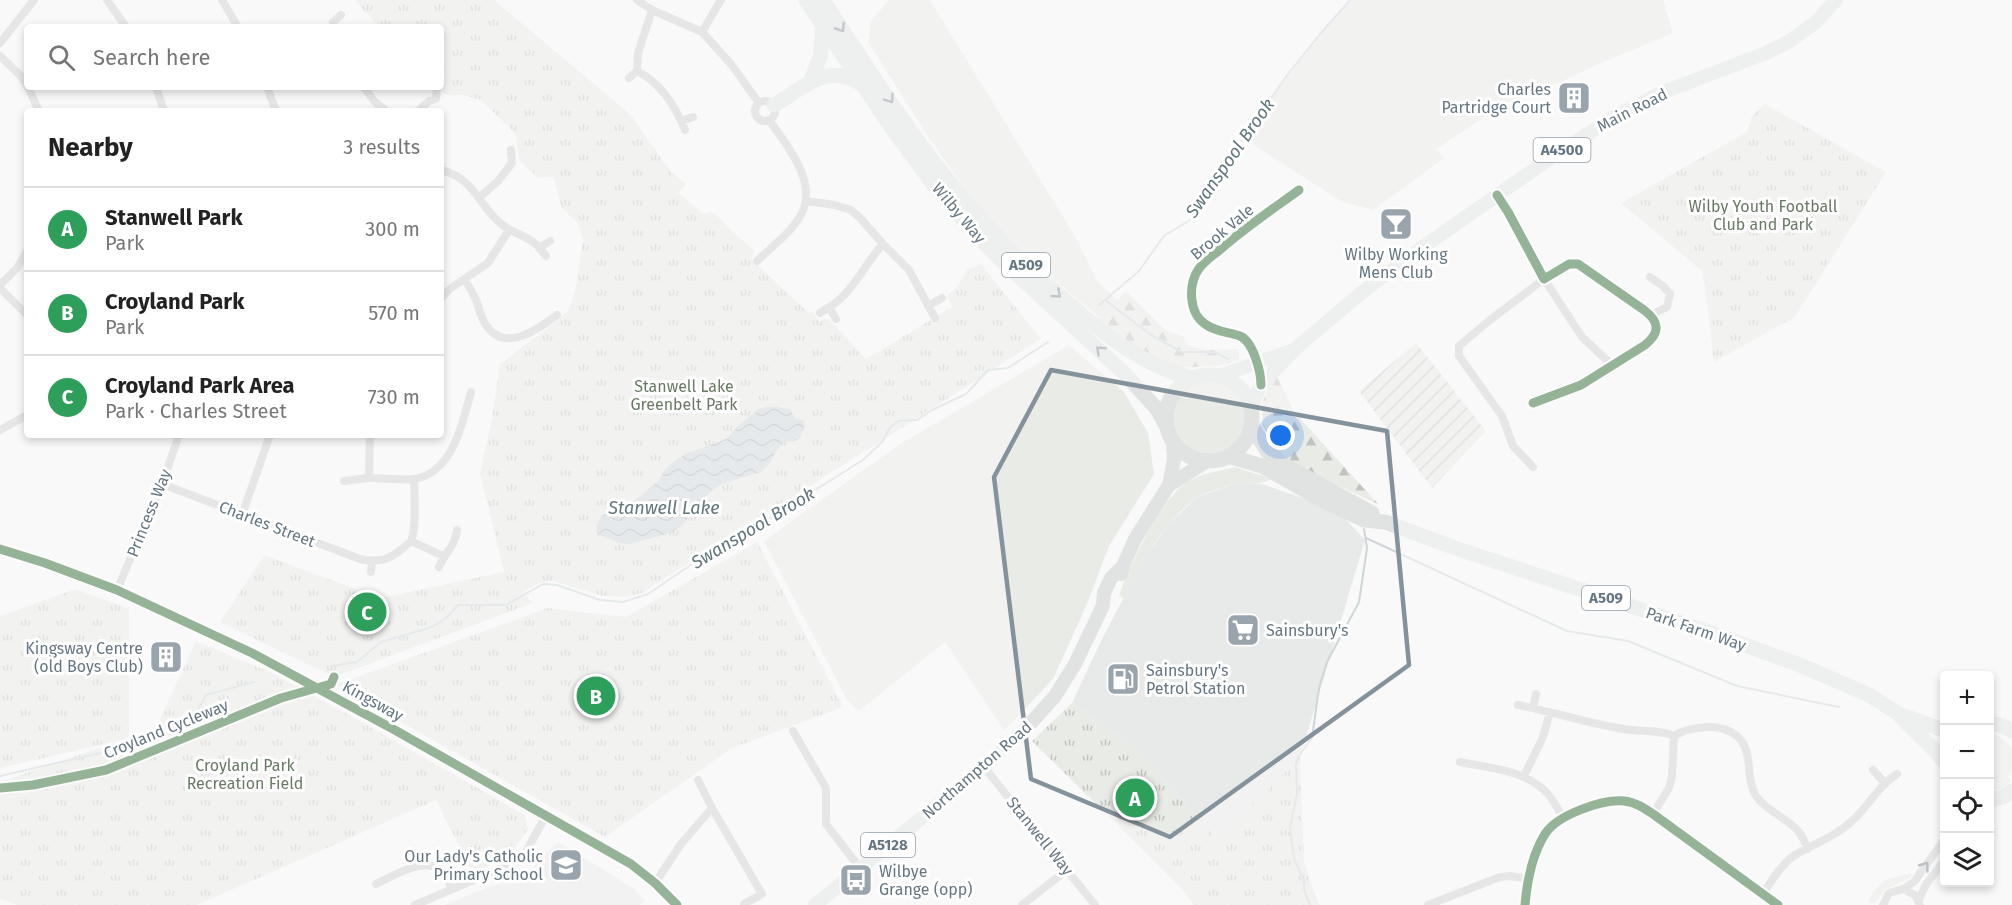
<!DOCTYPE html>
<meta charset="utf-8">
<style>
:root{--surface:#fff;--page:#f2f2f2;--text:#222;--muted:#767676;--line:#e0e0e0;--accent:#0b8043}
body{margin:0;font-family:"Fira Sans",sans-serif;background:var(--page);color:var(--text)}
.controls{position:absolute;right:18px;bottom:18px;display:grid;overflow:hidden;border-radius:6px;box-shadow:0 3px 9px #0003}
.controls button{width:54px;height:54px;display:grid;place-items:center;padding:0;border:0;border-bottom:2px solid var(--line);background:var(--surface);color:var(--text);font:30px sans-serif}
.you{position:absolute;left:1281px;top:436px;width:21px;height:21px;margin:-15px;border:4px solid #fff;border-radius:50%;background:#1a73e8;box-shadow:0 0 0 9px #1a73e833}
.badge{display:grid;place-items:center;width:39px;height:39px;border-radius:50%;background:var(--accent);color:#fff;font-size:20px;font-weight:700}
.pin{position:absolute;translate:-50% -50%;border:3px solid #fff;box-shadow:0 2px 6px #0006}
.list{margin:0;padding:0;list-style:none}
h2{display:flex;justify-content:space-between;align-items:center;height:78px;margin:0;padding:0 24px;font-size:26px}
h2 small{font-size:20px;font-weight:400;color:var(--muted)}
.list li{display:grid;grid-template-columns:39px 1fr auto;gap:18px;align-items:center;box-sizing:border-box;height:84px;padding:0 24px;border-top:2px solid var(--line)}
.list b{display:block;font-size:22px;white-space:nowrap}
.list p{margin:0;font-size:20px;white-space:nowrap;color:var(--muted)}
.list em{font-size:20px;font-style:normal;color:var(--muted)}
.icon{flex:none;width:33px;height:33px;fill:none;stroke:currentColor;stroke-width:2;stroke-linecap:round;stroke-linejoin:round}
.map{position:relative;flex:none;width:2012px;height:905px;overflow:hidden}
.search{position:absolute;background:var(--surface);box-shadow:0 3px 9px #0003;left:24px;top:24px;width:420px;height:66px;display:flex;align-items:center;gap:15px;box-sizing:border-box;padding:0 21px;border-radius:6px;color:var(--muted);font-size:22px}
.panel{position:absolute;background:var(--surface);box-shadow:0 3px 9px #0003;left:24px;top:108px;width:420px;height:330px;border-radius:6px}
.map>svg:first-child{display:block}
</style>
<div class="map">
<svg width="2012" height="905" viewBox="0 0 2012 905">
<defs>
<pattern id="forest-firs" width="22" height="20" patternUnits="userSpaceOnUse" patternTransform="scale(1.5)"><rect width="22" height="20" fill="#e8ebe6"/><path d="M5 1l3.5 6h-7zM16 11l3.5 6h-7z" fill="#c0c3c0"/></pattern>
<pattern id="park-tufts" width="24" height="20" patternUnits="userSpaceOnUse" patternTransform="scale(1.5)"><rect width="24" height="20" fill="#e8ebe6"/><path d="M3 7l-1-3M5 7V3M7 7l1-3M15 17l-1-3M17 17v-4M19 17l1-3" fill="none" stroke="#c0c3c0"/></pattern>
<pattern id="garden-furrows" width="10" height="10" patternUnits="userSpaceOnUse" patternTransform="scale(1.5)"><rect width="10" height="10" fill="#e8ebe6"/><path d="M-1 1l2-2M0 10L10 0M9 11l2-2" fill="none" stroke="#c0c3c0"/></pattern>
<pattern id="water-waves" width="16" height="10" patternUnits="userSpaceOnUse" patternTransform="scale(1.5)"><rect width="16" height="10" fill="#ced6d9"/><path d="M0 5q4-4 8 0t8 0" fill="none" stroke="#abb2b5"/></pattern>
</defs>
<rect width="100%" height="100%" fill="#f9f9f9"/>
<path fill="#e8e9e9" d="M1237,483l25,1 75,26 28,30 -65,217 -83,83 -79,-90 -66,-47 30,-64 41,-78 25,-36 29,-28z
M559,842l74,46 12,13 -5,4h-195l33,-14 50,-17 14,-18z"/>
<path fill="#e8ebe6" d="M889,0h41l145,236 22,45 20,19 -17,18c-47,-39 -96,-79 -133,-127 -36,-47 -67,-99 -99,-149l3,-21z
M1350,0h313l10,33 -81,34 -27,13 -59,23 -70,46 8,9 -71,52 -31,-8 -99,-64c34,-48 68,-94 107,-138z
M1069,345l55,47 24,41 6,41 -45,72 -22,58 -34,75 -49,52 -59,-89 -86,69 -12,-11 -83,-159 136,-97z
M1171 419a37 37 0 1 1 74 0a37 37 0 1 1-74 0Z
M1235,467l36,12c-14,8 -29,2 -44,7 -10,4 -23,6 -31,12 -33,25 -54,64 -71,101l-6,-3c9,-29 43,-98 68,-114 14,-9 33,-11 48,-15z
M1990,734l9,2 13,11v20l-4,10 2,5 -9,7 -11,2z
M1910,873l3,2 -7,5 -20,9 -11,14h-7l5,-12 12,-11z"/>
<path fill="url(#forest-firs)" d="M1126,291l39,39 19,7 5,9 18,4 32,-1v11l-20,6 -43,2 -42,-20 -36,-29z
M1277,377l18,36 83,91 -61,-28 -36,-20 -18,-31 -1,-21 6,-17z"/>
<path fill="url(#park-tufts)" d="M356,0h138l136,114 41,58 15,12 -7,9 24,21 8,-2c10,5 13,12 21,19 8,7 15,12 22,20l-2,9 57,53 4,-2 6,11 5,-3h5l37,40 86,-52 -5,-11 11,-10 9,-16 14,-6 60,75 -399,254 -18,4 -21,-1 -50,-15 -14,2 -16,9 10,11 -199,74 -114,-55 44,-67 116,43 124,-26 -24,-99 12,-54 8,-55 58,-44 11,-11 6,-17 8,-53 -5,-15 -17,-17 -7,-30 -16,1 -19,-18 -3,-26 -35,-34 -18,-5h-16l-5,-4 -1,-64h-61l-19,-19z
M1765,104l121,68 -91,145 -81,45 -11,-90 -82,-69 126,-71 5,-16z
M757,542l86,165 -111,41 -127,89 -270,-152 213,-77 78,9z
M76,589l53,20v129l26,-8 41,-89 74,31 90,49 165,94 3,15 -16,21 -39,23 -37,-74 -239,105h-180l-17,-6v-117l122,-42 -122,28v-152z
M1072,703l66,47 79,90 83,-83 4,106 15,42h-125l-13,-17 -149,-147z"/>
<path fill="url(#garden-furrows)" d="M1416,343l70,88 -54,57 -73,-97z"/>
<path fill="url(#water-waves)" d="M770,406l20,3 5,9 10,3 -5,17 -6,3 -8,1 -7,5 -9,16 -9,9 -39,12 -11,7 -16,16 -12,18 -12,8 -41,11 -12,-1 -22,-10 1,-11 7,-8 29,-12 25,-21 6,-10 8,-8 13,-9 41,-15 13,-14 20,-16z"/>
<g fill="none" stroke-linecap="round" stroke-linejoin="round">
<path stroke="#ced6d9" stroke-width="2" d="M1105,300l46,35 31,17h32l14,7
M1099,305l40,-34 25,-35 26,-16 20,-35 78,-111 32,-40 30,-34
M1366,538l201,93 61,10 109,45 102,21
M332,666l25,-4 24,-20 51,-15 14,-9 12,-13h48l37,-21 14,1 43,15 23,2 25,-8 78,-53 22,-5 16,-14 99,-62 20,-19 7,-14 9,-6 18,-1 15,-10 34,-16 22,-24 20,-2 40,-26
M0,776l126,-29 17,-9 40,-10 7,-16 8,-2 8,-15 48,-13
M1310,905l-6,-16v-8l-10,-22 -4,-31 7,-34 -1,-30 2,-7 14,-19 7,-50 8,-26 32,-60 8,-54 -3,-19"/>
<path stroke="#cecfd0" stroke-width="8" d="M107,0l19,27
M222,0l16,27
M637,0l15,10 50,22 29,32 28,39
M652,10l-14,43 -1,18c24,12 38,34 48,59
M335,27l-2,-5 8,-7
M702,32l19,-32
M0,43l34,-43
M0,56l21,20 6,10
M629,78l8,-7
M28,87l11,24
M156,87l8,24
M267,87l9,24
M364,87l10,14 12,10
M755 111a10 10 0 1 1 20 0a10 10 0 1 1-20 0Z
M418,111l11,-10 7,-2 1,-12
M681,121l12,-4
M441,170c33,8 37,34 59,53 11,10 26,12 37,22 3,3 6,8 9,11
M1497,195l11,17 36,67 25,-15h9l66,46c16,12 16,23 1,35l-64,40 -48,18
M480,197l18,-16 14,-18 -1,-13
M806,201l29,4 16,5 9,8 23,26 26,26 26,48
M539,248l11,-7
M757,261c38,-35 69,-54 34,-109 -6,-11 -14,-20 -21,-31
M1650,277l13,9 7,8 -3,13 -16,8
M464,279c5,7 9,14 12,21 3,7 4,15 8,22 19,33 53,8 73,-7
M0,285l17,-17 10,-17
M0,288l27,27
M441,298l10,-10 37,-25 21,-33
M928,306l14,-8
M829,307l7,12
M820,313c6,-4 14,-8 20,-14 17,-15 27,-38 43,-55
M1261,384l-1,-15 -13,-29 -8,-4 -27,-7 -10,-7 -9,-15 -2,-19 5,-14 6,-9 33,-29 64,-46
M0,430l27,-15
M1533,467l-20,-21 -11,-30 -43,-60v-10l31,-26 54,-41 38,58 30,28
M369,478l1,-43
M344,481c9,-1 19,-3 28,-3 13,0 28,3 42,1 39,-6 48,-55 57,-87
M162,484l198,75c18,4 30,1 44,-12 2,-2 5,-3 7,-6 6,-12 3,-48 3,-62
M242,515l28,-80
M411,541l32,15
M439,567c6,-15 16,-20 18,-37
M371,572l1,-11
M117,590l45,-106 17,-49
M1518,705c35,7 70,18 105,24 16,3 36,0 51,7
M1533,708l3,-14
M793,731l33,57v36l34,44
M1674,736c21,-13 63,-15 72,14 5,15 1,31 10,46 11,16 32,22 43,36 4,5 6,12 9,17
M1460,762c31,6 66,8 88,32 6,7 10,16 15,23
M984,767l111,138
M1873,770l11,12
M1524,776l19,-39 7,-25
M698,780l14,28 50,86 -18,10
M1653,814l16,-26 3,-11 2,-41
M655,883l26,-39 31,-36
M376,884c17,-8 49,-29 67,-12 4,4 6,12 9,17
M1903,889l11,-7 30,-42
M1763,893c9,-12 17,-27 29,-36 20,-13 42,-19 60,-36 17,-15 26,-35 45,-47
M1918,901l9,-18 17,-22
M415,905l99,-42 12,-11 20,-37
M1022,905l45,-35
M1428,905l72,-28 10,-1 19,3
M1525,905c2,-23 8,-52 20,-71 12,-19 57,-35 79,-33 11,1 20,7 29,13l125,91
M1883,905l6,-12 14,-4 12,6 5,10"/>
<path stroke="#e1e2e2" stroke-width="12" d="M0,549l45,14 72,27 135,63 141,76 238,135 24,19 22,22"/>
<path stroke="#e1e2e2" stroke-width="14" d="M1219,376l72,-25
M1251,407l10,-22 34,-36 65,-55 57,-43 135,-94 60,-39 49,-25 105,-40 22,-11 28,-20 20,-22
M1169,485l38,-24
M1121,574l2,-8 12,-27 34,-54 5,-25 -1,-18
M815,905l169,-138 45,-42 26,-29 20,-32 24,-50 4,-9 1,-12 7,-15 12,-12"/>
<path stroke="#e1e2e2" stroke-width="15" d="M806,0l85,127 45,61 37,43 25,26 126,116 33,36 10,18
M823,0c44,67 87,136 139,197 31,37 66,71 103,103 37,33 78,66 127,78
M811,80l9,-22 3,-31
M774,105c29,-16 51,-43 86,-22
M1166 418a43 43 0 1 1 86 0a43 43 0 1 1-86 0Z
M1251,425l16,26 14,12 91,50
M1228,456l34,10 58,33 44,21 21,2 73,27 248,82 94,34 69,30 30,19 45,16
M1899,714c13,18 33,29 45,48
M1990,723l13,3 9,5
M1990,800l13,-3 9,-6"/>
<g stroke="#fff" stroke-width="13">
<path id="cycleway" d="M1497,195l11,17 36,67 25,-15h9l66,46c16,12 16,23 1,35l-64,40 -48,18
M1261,385c0,-13 -8,-44 -21,-49 -12,-4 -24,-4 -35,-12 -16,-11 -17,-38 -7,-54 6,-9 16,-15 24,-22 24,-21 51,-39 77,-58
M0,549l45,14 72,27 135,63 141,76 238,135 24,19 22,22
M0,788l33,-3 73,-15 175,-72 50,-14 3,-7
M1525,905c2,-23 8,-52 20,-71 12,-19 57,-35 79,-33 11,1 20,7 29,13l125,91"/>
</g>
<use href="#cycleway" stroke="#1b5e20" stroke-width="9"/>
</g>
<defs><path id="oneway-chevron" d="M-2-3.5L2.5 0L-2 3.5" fill="none" stroke-width="1.6" stroke-linecap="round" stroke-linejoin="round" transform="scale(1.5)"/></defs>
<g stroke="#7e8c96">
<use href="#oneway-chevron" transform="translate(841 28) rotate(57)"/>
<use href="#oneway-chevron" transform="translate(890 99) rotate(54)"/>
<use href="#oneway-chevron" transform="translate(1057 294) rotate(41)"/>
<use href="#oneway-chevron" transform="translate(1100 350) rotate(-137)"/>
</g>
<use stroke="#707f8b" href="#oneway-chevron" transform="translate(1925 866) rotate(-53)"/>
<path d="M0 0H2012V905H0ZM1051,370l336,61 22,234 -239,172 -139,-58 -37,-302z" fill="#f9f9f9" fill-opacity=".55" fill-rule="evenodd"/>
<path fill="none" stroke="#84929c" stroke-width="4.5" stroke-linejoin="round" d="M1051,370l336,61 22,234 -239,172 -139,-58 -37,-302z"/>
<defs>
<g id="building-square" transform="scale(1.725)"><rect x="-9" y="-9" width="18" height="18" rx="4" fill="#99a4ac" stroke="#fff"/><path d="M-4-6H4V6H1V3H-1V6H-4ZM-2.5-4.3h1.7v1.8h-1.7ZM.8-4.3h1.7v1.8H.8ZM-2.5-1h1.7V.8h-1.7ZM.8-1h1.7V.8H.8Z" fill="#fff"/></g>
<g id="bar-square" transform="scale(1.725)"><rect x="-9" y="-9" width="18" height="18" rx="4" fill="#99a4ac" stroke="#fff"/><path d="M-6-5H6L.8 .8V4.5H3.5V6h-7V4.5H-.8V.8Z" fill="#fff"/></g>
<g id="supermarket-square" transform="scale(1.725)"><rect x="-9" y="-9" width="18" height="18" rx="4" fill="#99a4ac" stroke="#fff"/><path d="M-6-5.5h2.5l.6 2H6L4.5 2H-2.5L-4.4-4H-6ZM-1.5 3.2a1.3 1.3 0 1 0 .1 0ZM3 3.2a1.3 1.3 0 1 0 .1 0Z" fill="#fff"/></g>
<g id="fuel-square" transform="scale(1.725)"><rect x="-9" y="-9" width="18" height="18" rx="4" fill="#99a4ac" stroke="#fff"/><path d="M-5.5-6h7V0h2V4h1.3V-2.5L3-4.5l.8-.8L6-3V5H2.5V1h-1V6h-7ZM-4.2-4.7v3.2H.2V-4.7Z" fill="#fff"/></g>
<g id="school-square" transform="scale(1.725)"><rect x="-9" y="-9" width="18" height="18" rx="4" fill="#99a4ac" stroke="#fff"/><path d="M0-5L7-2L0 1L-7-2ZM-4 1L0 2.5L4 1V4Q0 6-4 4Z" fill="#fff"/></g>
<g id="bus-square" transform="scale(1.725)"><rect x="-9" y="-9" width="18" height="18" rx="4" fill="#99a4ac" stroke="#fff"/><path d="M-5-6H5V4H4V6H2V4H-2V6H-4V4H-5ZM-3.5-4V0h7V-4ZM-3.5 1.2v1.5H-2V1.2ZM2 1.2v1.5H3.5V1.2Z" fill="#fff"/></g>
</defs>
<g fill-rule="evenodd">
<use href="#building-square" x="1574" y="98"/>
<use href="#bar-square" x="1396" y="224"/>
<use href="#supermarket-square" x="1243" y="630"/>
<use href="#building-square" x="166" y="657"/>
<use href="#fuel-square" x="1123" y="679"/>
<use href="#school-square" x="566" y="865"/>
<use href="#bus-square" x="856" y="880"/>
</g>
<g text-anchor="middle" dominant-baseline="central" stroke-width="6" stroke-linejoin="round" paint-order="stroke">
<g fill="#fff" stroke="#939fa8" stroke-width="1.5">
<rect x="1533.5" y="138" width="57" height="24" rx="4.5"/>
<rect x="1002" y="253" width="48" height="24" rx="4.5"/>
<rect x="1582" y="586" width="48" height="24" rx="4.5"/>
<rect x="861" y="833" width="54" height="24" rx="4.5"/>
</g>
<g font-size="15" font-weight="bold" fill="#657683">
<text x="1562" y="150">A4500</text>
<text x="1026" y="265">A509</text>
<text x="1606" y="598">A509</text>
<text x="888" y="845">A5128</text>
</g>
<g font-size="16" fill="#657683" stroke="#fff" text-anchor="end">
<text x="1551" y="89">Charles<tspan x="1551" dy="18">Partridge Court</tspan></text>
<text x="1396" y="254" text-anchor="middle">Wilby Working<tspan x="1396" dy="18">Mens Club</tspan></text>
<text x="1266" y="630" text-anchor="start">Sainsbury's</text>
<text x="143" y="648">Kingsway Centre<tspan x="143" dy="18">(old Boys Club)</tspan></text>
<text x="1146" y="670" text-anchor="start">Sainsbury's<tspan x="1146" dy="18">Petrol Station</tspan></text>
<text x="543" y="856">Our Lady's Catholic<tspan x="543" dy="18">Primary School</tspan></text>
<text x="879" y="871" text-anchor="start">Wilbye<tspan x="879" dy="18">Grange (opp)</tspan></text>
</g>
<g font-size="16" fill="#657683" stroke="#fff">
<text transform="translate(1632 110) rotate(-27)">Main Road</text>
<text transform="translate(959 213) rotate(50)">Wilby Way</text>
<text transform="translate(1222 232) rotate(-40)">Brook Vale</text>
<text transform="translate(149 513) rotate(-68)">Princess Way</text>
<text transform="translate(267 524) rotate(21)">Charles Street</text>
<text transform="translate(1696 629) rotate(19)">Park Farm Way</text>
<text transform="translate(373 701) rotate(29)">Kingsway</text>
<text transform="translate(166 729) rotate(-22)">Croyland Cycleway</text>
<text transform="translate(977 770) rotate(-41)">Northampton Road</text>
<text transform="translate(1040 836) rotate(51)">Stanwell Way</text>
</g>
<g font-size="16" fill="#687a64" stroke="#fff">
<text x="1763" y="206">Wilby Youth Football<tspan x="1763" dy="18">Club and Park</tspan></text>
<text x="684" y="386">Stanwell Lake<tspan x="684" dy="18">Greenbelt Park</tspan></text>
<text x="245" y="765">Croyland Park<tspan x="245" dy="18">Recreation Field</tspan></text>
</g>
<g font-size="18" font-style="italic" fill="#60757c" stroke="#fff">
<text transform="translate(1230 158) rotate(-55)">Swanspool Brook</text>
<text x="664" y="508">Stanwell Lake</text>
<text transform="translate(753 528) rotate(-31)">Swanspool Brook</text>
</g>
</g>
</svg>
<div class="controls">
<button>+</button>
<button>−</button>
<button><svg class="icon" aria-label="locate" viewBox="0 0 24 24"><circle cx="12" cy="12" r="6"/><path d="M12 2v4M12 18v4M2 12h4M18 12h4"/></svg></button>
<button><svg class="icon" aria-label="layers" viewBox="0 0 24 24"><path d="M12 4l9 5-9 5-9-5zM3 14l9 5 9-5"/></svg></button>
</div>
<div class="you"></div>
<div class="pin badge" style="left:1135px;top:798px;background:#2e9e5b">A</div>
<div class="pin badge" style="left:596px;top:696px;background:#2e9e5b">B</div>
<div class="pin badge" style="left:367px;top:612px;background:#2e9e5b">C</div>
<div class="search"><svg class="icon" aria-label="search" viewBox="0 0 24 24"><circle cx="10" cy="10" r="6"/><path d="M15 15l6 6"/></svg>Search here</div>
<section class="panel">
<h2>Nearby<small>3 results</small></h2>
<ul class="list">
<li><span class="badge" style="background:#2e9e5b">A</span><div><b>Stanwell Park</b><p>Park</p></div><em>300 m</em></li>
<li><span class="badge" style="background:#2e9e5b">B</span><div><b>Croyland Park</b><p>Park</p></div><em>570 m</em></li>
<li><span class="badge" style="background:#2e9e5b">C</span><div><b>Croyland Park Area</b><p>Park · Charles Street</p></div><em>730 m</em></li>
</ul>
</section>
</div>
